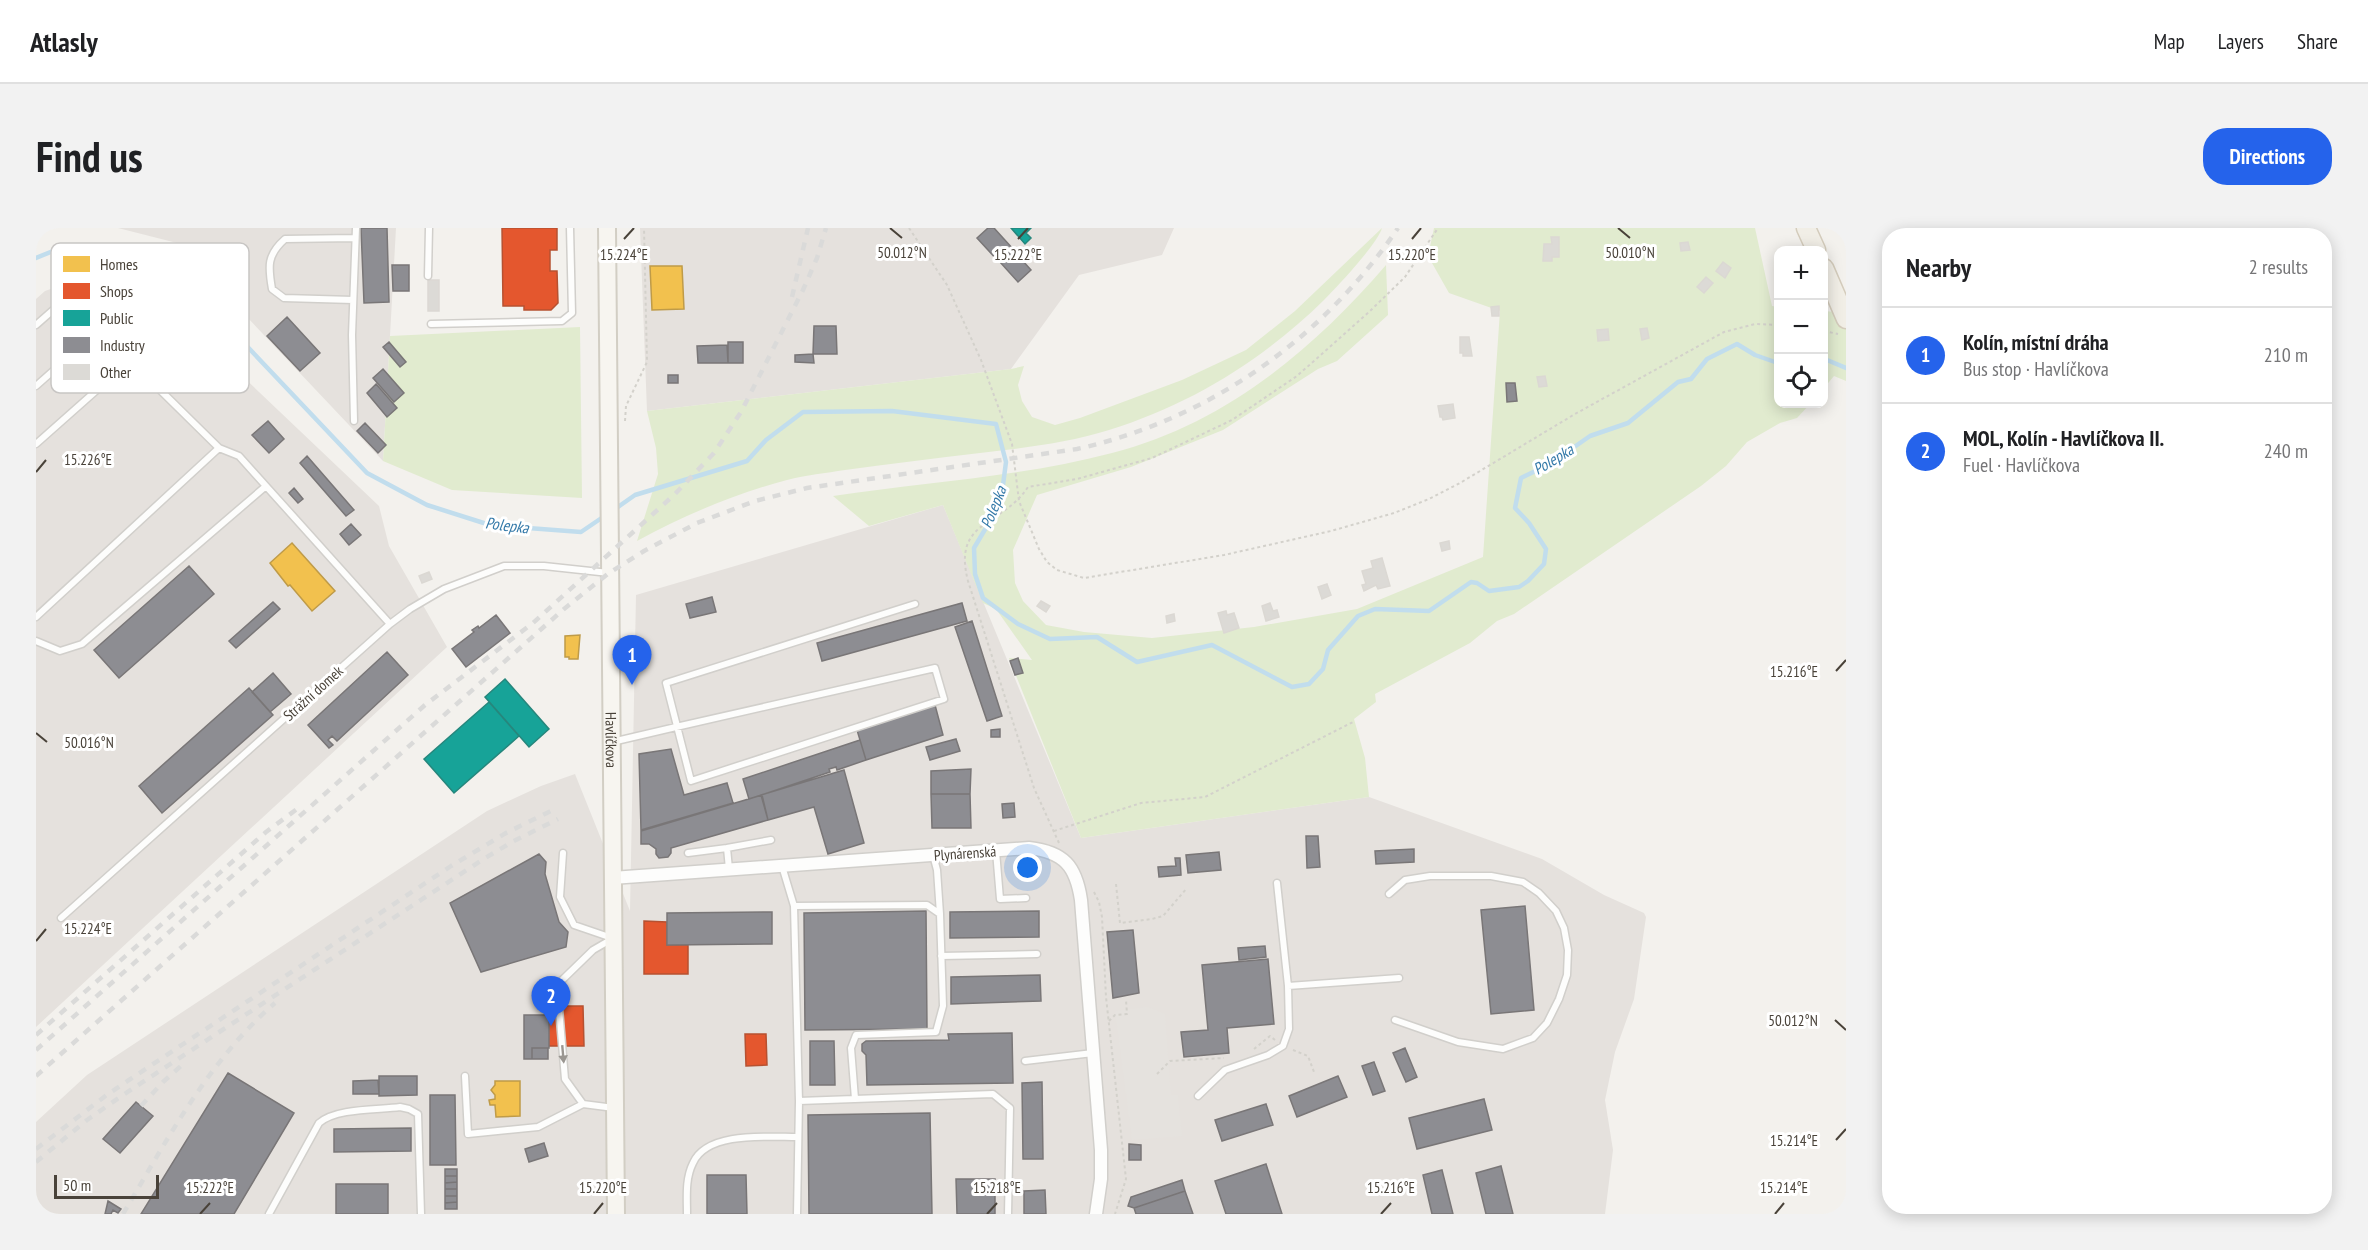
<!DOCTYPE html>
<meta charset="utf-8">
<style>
:root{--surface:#fff;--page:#f2f2f2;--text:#202124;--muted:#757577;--line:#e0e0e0;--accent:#2563eb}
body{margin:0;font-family:"PT Sans Narrow",sans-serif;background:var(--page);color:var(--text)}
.controls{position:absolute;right:18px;top:18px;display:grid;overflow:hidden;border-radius:12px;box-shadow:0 3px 15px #0003}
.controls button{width:54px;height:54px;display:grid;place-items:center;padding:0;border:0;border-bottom:2px solid var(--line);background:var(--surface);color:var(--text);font:30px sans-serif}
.scale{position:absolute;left:18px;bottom:15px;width:105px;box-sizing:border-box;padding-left:6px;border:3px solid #494239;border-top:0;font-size:16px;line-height:21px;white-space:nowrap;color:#494239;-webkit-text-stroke:4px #fff;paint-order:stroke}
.you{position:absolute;left:992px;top:640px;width:21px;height:21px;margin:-15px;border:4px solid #fff;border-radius:50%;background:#1a73e8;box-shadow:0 0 0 9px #1a73e833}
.badge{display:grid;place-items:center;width:39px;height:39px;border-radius:50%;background:var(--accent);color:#fff;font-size:20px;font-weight:700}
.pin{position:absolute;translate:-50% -50px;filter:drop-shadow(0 2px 3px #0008)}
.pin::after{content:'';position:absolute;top:32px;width:21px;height:18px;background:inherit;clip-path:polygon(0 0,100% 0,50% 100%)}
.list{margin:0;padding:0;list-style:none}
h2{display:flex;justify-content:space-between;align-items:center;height:78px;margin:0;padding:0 24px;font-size:26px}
h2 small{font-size:20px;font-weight:400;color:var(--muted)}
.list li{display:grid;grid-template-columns:39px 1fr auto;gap:18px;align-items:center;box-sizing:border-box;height:96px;padding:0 24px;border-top:2px solid var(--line)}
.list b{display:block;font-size:22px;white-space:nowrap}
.list p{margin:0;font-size:20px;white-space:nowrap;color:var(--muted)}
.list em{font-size:20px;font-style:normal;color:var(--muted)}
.icon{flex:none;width:33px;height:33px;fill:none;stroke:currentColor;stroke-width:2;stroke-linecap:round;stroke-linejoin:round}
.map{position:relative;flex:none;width:1810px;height:986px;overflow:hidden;border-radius:24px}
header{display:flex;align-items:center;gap:36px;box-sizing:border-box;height:84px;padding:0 30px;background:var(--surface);border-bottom:2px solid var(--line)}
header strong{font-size:28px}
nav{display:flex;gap:33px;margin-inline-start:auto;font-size:21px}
.intro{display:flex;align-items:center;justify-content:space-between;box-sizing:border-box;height:144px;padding:0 36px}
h1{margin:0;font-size:42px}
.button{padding:15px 27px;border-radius:24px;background:var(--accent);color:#fff;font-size:21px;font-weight:700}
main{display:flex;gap:36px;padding:0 36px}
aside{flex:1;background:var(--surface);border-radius:24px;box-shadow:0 3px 15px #0003}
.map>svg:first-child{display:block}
</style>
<header>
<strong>Atlasly</strong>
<nav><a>Map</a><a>Layers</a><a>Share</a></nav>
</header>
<div class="intro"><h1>Find us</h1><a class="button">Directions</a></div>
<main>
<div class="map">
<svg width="1810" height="986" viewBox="0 0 1810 986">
<rect width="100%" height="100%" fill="#f3f1ed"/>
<path fill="#e5e1dd" d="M82,0h278l-13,233 -206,-218z
M604,0h534l-12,27 -83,20 -68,94 -364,42z
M57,46l43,1 243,231 10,40 58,101 -411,380v-728l9,-8z
M907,277l138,333 288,-41 173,62 62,36 40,18 2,4 -12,82 -19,53 -10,48 8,50 -8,64h-1569v-92l51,-47 400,-264 54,-25 34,-12 55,137 6,-316z"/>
<path fill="#e1ebcf" d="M1346,0c-4,15 -44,58 -58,72 -61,60 -134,105 -215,130 -41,13 -86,18 -129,23 -45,5 -90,11 -135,17 -19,3 -39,5 -58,10 -53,14 -102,35 -150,61l21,-67 -2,-26 -9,-37 364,-42 13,-3 -6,19 4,16 10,16 23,8 25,-7 102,-38 64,-30 49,-39z
M1398,0h321l17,78 6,1v97h32l-13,14 -17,5 -33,19 -21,24 -25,20 -187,128 -17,7 -27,22 -95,51 1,8 -22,17 11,39 4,39 -288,41 -72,-180 23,2 -36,-51 -13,-6 -40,-98 -74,21 -36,-30c93,-14 188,-19 279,-43 112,-29 200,-102 274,-188l2,50 -51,46 -19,8 -95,61 -92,37 -94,28 -24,55 2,33 8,18 23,24 38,7 68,6 102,-11 103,-18 126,-52 17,-246 -51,-18 -21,-37z
M1788,83l22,2v68l-12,-5 -10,12z
M544,99l2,171 -130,-8 -69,-29 7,-125z"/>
<path fill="#e5e2de" d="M1112,779l17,7 6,81h7l4,41 -50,4 -17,-129z"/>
<path fill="#f2c14e" stroke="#bf9b48" stroke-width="1.5" d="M614,38h32l2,43 -32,1z
M256,315l43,48 -23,20 -22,-26 -2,1 -18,-23z
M544,407l-2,24h-9v-2h-4v-21z
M459,853h25v35l-24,1 -1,-12h-5l-1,-5 6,-1v-4l-4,-5 4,-5z"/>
<path fill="#e4572e" stroke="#b65131" stroke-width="1.5" d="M466,0h55v22h-7v21h7l1,32 -7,7h-27v-4h-21z
M608,693l23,1v23h21v29h-44z
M509,778h38l1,40h-39z
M709,806h21l1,31 -21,1z"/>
<path fill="#17a398" stroke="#26867c" stroke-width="1.5" d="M975,0h20l-5,5 5,5 -6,6z
M469,451l44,50 -20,18 -44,-50z
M453,474l30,34 -65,57 -30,-34z"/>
<path fill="#8d8d92" stroke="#797677" stroke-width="1.5" d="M325,0h26l2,74 -25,1z
M952,0h6l19,21 -14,13 -22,-24z
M977,22l18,20 -13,12 -18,-20z
M356,37h17v26h-16z
M251,89l33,36 -20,18 -33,-35z
M778,98h22l1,28h-24z
M353,114l17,20 -6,5 -17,-20z
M692,114h15v21h-15z
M691,117l1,18h-30l-1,-17z
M759,127l18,-1 1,9 -19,-1z
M347,141l21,24 -10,9 -21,-24z
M632,147h10v8h-10z
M1470,155h9l2,18 -10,1z
M340,156l21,24 -10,9 -20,-24z
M232,193l16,18 -15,14 -17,-18z
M329,195l21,22 -8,8 -21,-22z
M271,228l47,54 -8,6 -46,-53z
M258,260l9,11 -5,4 -9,-10z
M315,296l10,11 -12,10 -9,-11z
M153,338l25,28 -95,84 -25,-28z
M676,369l4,15 -26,6 -4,-14z
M237,374l7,7 -44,39 -7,-7z
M926,375l5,18 -145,40 -5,-18z
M460,387l14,18 -44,34 -14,-18 22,-17 -2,-2 6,-4 1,2z
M936,393l30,95 -15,5 -32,-94z
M351,424l21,23 -71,66 -5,-5 -4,4 5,5 -4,3 -21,-23z
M982,430l5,15 -8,2 -5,-14z
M237,445l18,21 -21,18 -18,-20z
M213,460l24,27 -111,98 -23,-27z
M899,477l8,30 -77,25 -9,-30z
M964,501v8h-9v-7z
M920,511l4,12 -30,9 -4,-13z
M824,512l6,20 -29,10 -1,-3 -7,2 1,3 -81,27 -6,-20z
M635,521l13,46 43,-12 6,20 -92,27 -2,-76z
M935,541l-1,25h-39v-23z
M808,542l20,73 -36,11 -14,-47 -46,13 -7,-25z
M895,566h39l1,34h-39z
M726,567l6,25 -97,28v5l-3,4 -9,1 -3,-4v-5l-7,-5h-8v-13z
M978,575l1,14 -12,1 -1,-14z
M1270,608h12l2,31 -13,1z
M1378,621v13l-38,2 -1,-13z
M1183,624l2,18 -33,3 -2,-18z
M503,626l7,8 -1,12 14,48 9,10 -2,15 -85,25 -31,-69z
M1139,630h5l1,17 -22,2 -1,-10 18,-1z
M1489,678l9,104 -43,4 -10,-104z
M890,683l1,118 -122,1 -1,-117z
M1003,683v26l-89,1v-26z
M736,684v32l-105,1v-32z
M1097,702l6,63 -26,5 -6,-66z
M1229,718l1,11 -27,3 -1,-12z
M1232,731l6,65 -47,4 2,25 -45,4 -3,-25 27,-2 -6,-65z
M1004,747l1,26 -90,3v-27z
M488,787h25v33h-17v11h-8z
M976,805l1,50 -146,2 -1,-30 -4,-4v-7l4,-3 83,-1 -1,-6z
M774,813h24l1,44h-25z
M496,820h16v11h-16z
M1369,820l12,29 -11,5 -13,-29z
M1338,834l11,29 -12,4 -11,-29z
M192,845l66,40 -60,101h-93z
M343,848h38v19l-38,1z
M1302,848l9,21 -50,20 -8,-21z
M342,852l1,14h-26v-13z
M1006,854l1,77h-20l-1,-76z
M394,867h25l1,70h-26z
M1448,871l8,31 -75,19 -8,-31z
M100,874l17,14 -33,37 -17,-14z
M1230,876l7,21 -51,16 -7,-21z
M894,885l2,101h-123l-1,-99z
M375,900v23l-77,1v-23z
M508,915l4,13 -19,6 -4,-13z
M1093,916l12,1v15h-12z
M1230,936l16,50h-56l-11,-33z
M1465,938l12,48h-27l-10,-41z
M409,941h12v7h-12z
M1406,942l11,44h-21l-9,-39z
M671,947h39l1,39h-40z
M409,948h12v6l-12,1z
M920,951h39v35h-38z
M1146,952l3,11 -51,17 -6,-2 3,-9z
M421,954v7h-12v-6z
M300,956h52v30h-52z
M409,961h12v7h-12z
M1009,962l1,24h-22v-23z
M1149,963l8,23h-57l-2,-6z
M409,968h12v6l-12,1z
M72,973l13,8 -3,4 -5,-3 -2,4h-6z
M421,974v7h-12v-6z"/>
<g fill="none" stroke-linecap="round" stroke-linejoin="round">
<path stroke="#c1dded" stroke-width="4.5" d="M0,30l17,-7 37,-5 28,1 38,16 49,39 162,171 60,32 63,20 91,7 25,-17
M1788,135l3,-3 19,8
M579,281l20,-14 112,-34 19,-21 37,-28 89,-1 104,13 10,38 -3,23 -13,36 -16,27 1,26 8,24 35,26 32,15 47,-2 40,25 75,-17 80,42 17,-3 14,-15 5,-19 30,-34 17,-7 54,2 42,-29 6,1 12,8 30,-4 9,-6 16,-17 2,-15 -17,-26 -14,-15 6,-30 29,-14 40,-28 38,-13 50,-41 13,-3 16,-20 30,-15 18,11 20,7 3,4"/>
</g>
<path fill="#dcdad6" stroke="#dbd8d3" stroke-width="1.5" d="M1515,9h8v20h-7v4h-9l1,-17h8z
M1652,14l2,8 -9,1 -1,-8z
M1687,34l8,6 -6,10 -9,-7z
M1670,49l7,6 -9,10 -7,-6z
M392,52h11v31h-11z
M1463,78v10h-7l-1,-9z
M1611,100l2,10 -7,2 -2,-11z
M1572,101l1,11 -11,1 -1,-11z
M1424,109h9l3,19h-9v-3h-3z
M1509,148l2,10 -8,1 -2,-10z
M1417,176l2,14 -12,2 -1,-3h-2l-2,-11z
M1413,313l1,8 -8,2 -2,-8z
M1346,330l8,28 -12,3 -2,-4 -12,6 -2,-6 4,-1 -4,-13 11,-3 -2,-7z
M393,344l3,7 -10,4 -3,-7z
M1291,356l4,11 -9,4 -4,-12z
M1005,373l9,5 -4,6 -9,-6z
M1234,375l3,8 4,-1 2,7 -13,4 -4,-15z
M1190,383l1,4 7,-2 5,15 -15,5 -6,-20z
M1138,386l1,7 -8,2 -1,-7z"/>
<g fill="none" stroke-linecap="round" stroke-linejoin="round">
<g stroke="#d1cfcb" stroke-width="9">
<path id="lane" d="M392,48l1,-48
M317,72l-69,-2 -12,-9c-4,-23 -5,-34 13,-50l70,-1
M395,96l131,-3 10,-8 -2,-85
M0,97l41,-36 30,34 45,59 67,66 20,8 151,168
M0,158l71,-63
M318,193l-2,-86 4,-107
M0,216l97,-86
M0,389l183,-169
M0,413l24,10 22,-7 184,-158
M576,514l64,-15 259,-59 9,31 -253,82 -25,-98 249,-79
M960,623l4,48 26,-1
M527,625l-3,44 14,28 38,13
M652,625l39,-5
M897,627l4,15 3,44
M746,638l12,40 5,195 -2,113
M693,641l-2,-21 44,-8
M1353,666l16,-14 25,-4h61l32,6 16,11 17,18 8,17 4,22 -1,25 -8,24 -12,24 -14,15 -30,11 -45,-7 -63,-22
M758,678l133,-1 13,9 3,92 -7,26 -80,3 -5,13 4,51
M25,690l329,-294 20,-15 34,-20 60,-23h40l65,7
M576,711l-19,11 -36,35 8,94 18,25 31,4
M905,728l96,-2
M1252,758l111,-8
M989,833l68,-8
M429,848l3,58 70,-7 45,-23
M1162,868l27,-26 43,-15 15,-9 6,-17 -1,-43 -11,-103
M763,873l194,-7 17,14 -2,106
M233,986l50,-91c17,-15 58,-13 81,-16l9,2 9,5 3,100
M651,986c0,-17 -2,-35 6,-51 14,-32 75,-26 104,-26"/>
</g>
<g stroke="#d1cfcb" stroke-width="15">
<path id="street" d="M576,650l417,-30c35,4 47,18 52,52l20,250v29l-5,35"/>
</g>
<g stroke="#d2cec4" stroke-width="20">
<g id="secondary">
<path id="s1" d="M571,0l9,986"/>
</g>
</g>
<g stroke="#d4ccbc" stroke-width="21">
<path id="primary" d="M1770,0l10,22
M1788,40l22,51"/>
</g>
<path stroke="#d3d1cb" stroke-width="2" stroke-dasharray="3 3" stroke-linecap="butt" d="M873,0l38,57 34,75 31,84 7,57 20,48 8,13 10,8 27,8 140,-23 107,-24 63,-18 35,-14 31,-16 115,-69 149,-82 31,-8 23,1
M1788,103l14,3
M589,193l1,-15 21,-44 -3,-134
M1018,603l87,-28 64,-6 148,-75
M1023,615l-25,-55 -66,-207c-16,-62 34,-54 60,-94l49,-8 75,-21 80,-38 65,-44 72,-64 36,-35 33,-49
M1080,656l4,39 32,-4 11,-3 24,-28
M1058,664l5,10 3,15 4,80 20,182 -11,35
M1073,793l6,-6 12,-1 -1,-14
M1218,821l16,-13 5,4
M1257,822l15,6 6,16
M1121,846l13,-13 54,-3"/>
<use href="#lane" stroke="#fdfdfc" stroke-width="6"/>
<use href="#street" stroke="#fdfdfc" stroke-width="12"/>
<use href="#secondary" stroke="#f7f5f0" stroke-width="16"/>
<use href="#primary" stroke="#f1eee6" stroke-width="18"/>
<path stroke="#dadad9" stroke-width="4.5" stroke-dasharray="8 8" stroke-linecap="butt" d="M756,69l16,-69
M0,807l230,-203 31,-23
M0,822l389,-345 108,-82 142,-129 39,-41 27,-41 62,-122 14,-32 9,-30
M0,848l528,-467 45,-36 35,-22 53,-28 58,-22 52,-13 270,-39c131,-29 246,-110 321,-221
M105,878l22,-24 19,-17
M0,921l72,-55 343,-228 55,-33 49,-24
M0,934l51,-42 36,-25 359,-235 30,-18 46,-23
M87,986c44,-74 86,-154 152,-211"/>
</g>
<defs><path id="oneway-solid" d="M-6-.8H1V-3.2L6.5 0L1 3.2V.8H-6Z" transform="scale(1.5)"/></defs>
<use fill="#9a9691" href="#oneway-solid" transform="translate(527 826) rotate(85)"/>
<path fill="none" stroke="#494239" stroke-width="2" d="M854,0l12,10M1582,0l12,10M588,11l10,-11M982,11l10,-11M1376,11l9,-11M0,244l10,-12M1800,443l10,-11M0,505l11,9M0,713l10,-12M1799,792l11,10M1800,912l10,-11M164,986l10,-11M558,986l9,-11M951,986l10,-11M1345,986l10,-11M1739,986l9,-11"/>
<g text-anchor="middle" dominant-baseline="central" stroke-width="6" stroke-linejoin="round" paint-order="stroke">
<g font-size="15" fill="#494239" stroke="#fff">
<text transform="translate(277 465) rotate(-42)">Strážní domek</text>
<text stroke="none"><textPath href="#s1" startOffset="512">Havlíčkova</textPath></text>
<text transform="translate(929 625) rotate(-4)">Plynárenská</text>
</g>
<g font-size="16" font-style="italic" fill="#357aa9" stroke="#fff">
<text transform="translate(1517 231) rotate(-31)">Polepka</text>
<text transform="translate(957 279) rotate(-68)">Polepka</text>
<text transform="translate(471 297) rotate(7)">Polepka</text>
</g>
</g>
<rect x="15" y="15" width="198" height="150" rx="9" fill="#fff" stroke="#c8c6c4" stroke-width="1.5"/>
<rect x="27" y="28" width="27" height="16" fill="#f2c14e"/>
<rect x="27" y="55" width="27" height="16" fill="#e4572e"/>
<rect x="27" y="82" width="27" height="16" fill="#17a398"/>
<rect x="27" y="109" width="27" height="16" fill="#8d8d92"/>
<rect x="27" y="136" width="27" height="16" fill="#dcdad6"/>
<g font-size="16" fill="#494239">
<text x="64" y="42">Homes</text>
<text x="64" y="69">Shops</text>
<text x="64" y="96">Public</text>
<text x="64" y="123">Industry</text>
<text x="64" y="150">Other</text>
</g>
<g font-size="15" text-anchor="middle" fill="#494239" stroke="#fff" stroke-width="6" stroke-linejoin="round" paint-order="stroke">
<text x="1594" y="30">50.010°N</text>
<text x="866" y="30">50.012°N</text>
<text x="588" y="32">15.224°E</text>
<text x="982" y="32">15.222°E</text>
<text x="1376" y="32">15.220°E</text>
<text x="52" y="237">15.226°E</text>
<text x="1758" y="449">15.216°E</text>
<text x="53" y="520">50.016°N</text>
<text x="52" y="706">15.224°E</text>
<text x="1757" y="798">50.012°N</text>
<text x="1758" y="918">15.214°E</text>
<text x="174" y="965">15.222°E</text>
<text x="567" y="965">15.220°E</text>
<text x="961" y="965">15.218°E</text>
<text x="1355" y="965">15.216°E</text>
<text x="1748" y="965">15.214°E</text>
</g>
</svg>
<div class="controls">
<button>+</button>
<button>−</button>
<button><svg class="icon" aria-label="locate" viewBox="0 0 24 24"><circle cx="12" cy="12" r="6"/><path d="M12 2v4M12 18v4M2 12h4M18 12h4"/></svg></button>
</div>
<div class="scale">50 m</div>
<div class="you"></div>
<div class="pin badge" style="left:596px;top:457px">1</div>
<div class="pin badge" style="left:515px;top:798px">2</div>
</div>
<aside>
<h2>Nearby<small>2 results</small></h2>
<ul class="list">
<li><span class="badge">1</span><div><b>Kolín, místní dráha</b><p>Bus stop · Havlíčkova</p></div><em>210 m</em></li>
<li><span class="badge">2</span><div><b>MOL, Kolín - Havlíčkova II.</b><p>Fuel · Havlíčkova</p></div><em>240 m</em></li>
</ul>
</aside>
</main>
